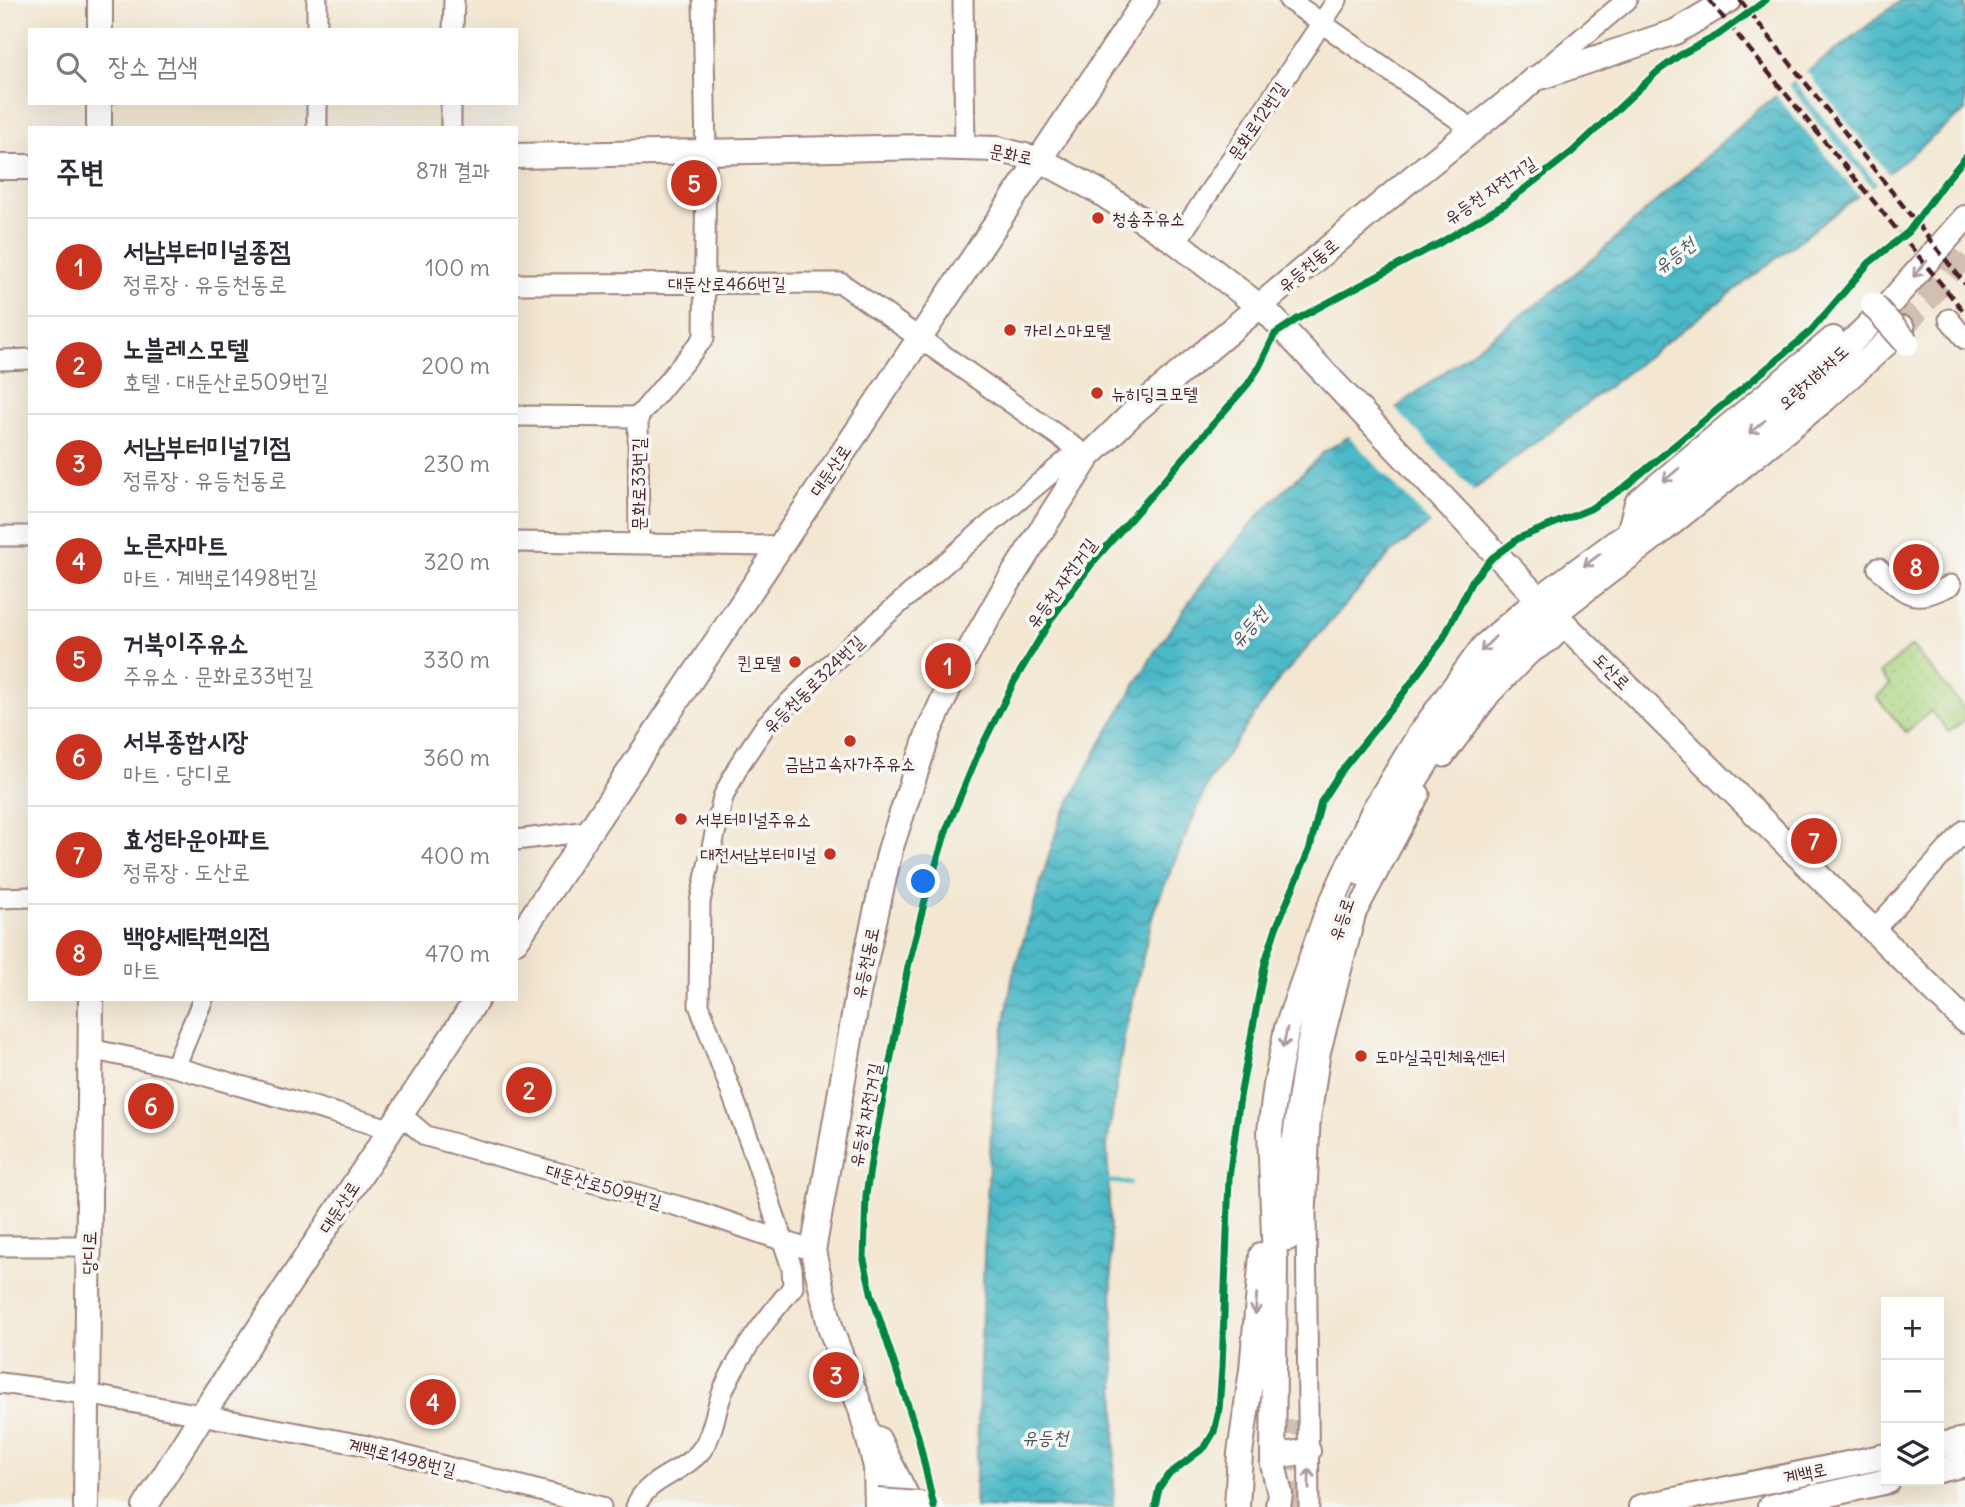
<!DOCTYPE html>
<html lang="ko">
<meta charset="utf-8">
<style>
:root{--surface:#fff;--page:#f7f7f7;--text:#2b2b33;--muted:#7c7c81;--line:#e1e1e2;--accent:#c8321e}
body{margin:0;font-family:Delius,"Poor Story",sans-serif;background:var(--page);color:var(--text)}
.controls{position:absolute;right:21px;bottom:21px;display:grid;overflow:hidden;border-radius:0px;box-shadow:0 7px 28px #0002}
.controls button{width:63px;height:63px;display:grid;place-items:center;padding:0;border:0;border-bottom:2px solid var(--line);background:var(--surface);color:var(--text);font:35px sans-serif}
.you{position:absolute;left:924px;top:882px;width:24px;height:24px;margin:-18px;border:5px solid #fff;border-radius:50%;background:#1a73e8;box-shadow:0 0 0 10px #1a73e833}
.badge{display:grid;place-items:center;width:46px;height:46px;border-radius:50%;background:var(--accent);color:#fff;font-size:23px;font-weight:700}
.pin{position:absolute;translate:-50% -50%;border:4px solid #fff;box-shadow:0 2px 7px #0006}
.list{margin:0;padding:0;list-style:none}
h2{display:flex;justify-content:space-between;align-items:center;height:91px;margin:0;padding:0 28px;font-size:30px}
h2 small{font-size:23px;font-weight:400;color:var(--muted)}
.list li{display:grid;grid-template-columns:46px 1fr auto;gap:21px;align-items:center;box-sizing:border-box;height:98px;padding:0 28px;border-top:2px solid var(--line)}
.list b{display:block;font-size:26px;white-space:nowrap}
.list p{margin:0;font-size:23px;white-space:nowrap;color:var(--muted)}
.list em{font-size:23px;font-style:normal;color:var(--muted)}
.icon{flex:none;width:38px;height:38px;fill:none;stroke:currentColor;stroke-width:2;stroke-linecap:round;stroke-linejoin:round}
.map{position:relative;flex:none;width:1965px;height:1507px;overflow:hidden}
.search{position:absolute;background:var(--surface);box-shadow:0 7px 28px #0002;left:28px;top:28px;width:490px;height:77px;display:flex;align-items:center;gap:18px;box-sizing:border-box;padding:0 24px;border-radius:0px;color:var(--muted);font-size:26px}
.panel{position:absolute;background:var(--surface);box-shadow:0 7px 28px #0002;left:28px;top:126px;width:490px;height:875px;border-radius:0px}
.map>svg:first-child{display:block}
</style>
<div class="map">
<svg width="1965" height="1507" viewBox="0 0 1965 1507">
<defs>
<pattern id="park-dots" width="8" height="8" patternUnits="userSpaceOnUse" patternTransform="scale(1.75)"><rect width="8" height="8" fill="#abd580"/><path d="M2 2h.1M6 6h.1" fill="none" stroke="#95b66f" stroke-width="1.8" stroke-linecap="round"/></pattern>
<pattern id="water-waves" width="16" height="10" patternUnits="userSpaceOnUse" patternTransform="scale(1.75)"><rect width="16" height="10" fill="#4cb9c7"/><path d="M0 5q4-4 8 0t8 0" fill="none" stroke="#4196a2"/></pattern>
</defs>
<rect width="100%" height="100%" fill="#f6f6f2"/>
<filter id="ink" filterUnits="userSpaceOnUse"><feTurbulence type="fractalNoise" baseFrequency=".0143" numOctaves="2"/><feDisplacementMap in="SourceGraphic" scale="14" xChannelSelector="R" yChannelSelector="G"/><feConvolveMatrix kernelMatrix="1 2 1 2 8 2 1 2 1" color-interpolation-filters="sRGB"/></filter>
<filter id="wash" filterUnits="userSpaceOnUse"><feTurbulence type="fractalNoise" baseFrequency=".00686" numOctaves="4" result="noise"/><feDisplacementMap in="SourceGraphic" scale="28" xChannelSelector="R" yChannelSelector="G"/><feGaussianBlur stdDeviation="1.57" result="paint"/><feColorMatrix in="noise" values="0 0 0 0 0 0 0 0 0 0 0 0 0 0 0 0 0 1.4 0 .05"/><feComposite in="paint" operator="in"/></filter>
<g filter="url(#wash)">
<rect width="100%" height="100%" fill="#f3e7d2"/>
<path fill="url(#park-dots)" stroke="#7a7a56" stroke-width="2" d="M1912,646l53,64v9l-16,13 -18,-21 -25,21 -30,-35 14,-12 -10,-12z"/>
<path fill="url(#water-waves)" stroke="#4b6c79" stroke-width="2" d="M1901,0h64v111l-81,65 -493,377 -114,129 -68,99 -55,129 -29,122 -18,113 9,263 -3,99h-138l10,-278 9,-141 19,-114 47,-154 40,-75 54,-92 50,-72 56,-67 65,-63 67,-40 164,-122 41,-34 158,-143z"/>
<path fill="#f3e7d2" d="M1805,69l85,107 -12,9 -86,-106z
M1787,83l31,40 56,65 -13,10 -87,-105z
M1393,406l81,86 -42,33 -85,-91z"/>
<g fill="none" stroke-linecap="round" stroke-linejoin="round">
<path stroke="#4cb9c7" stroke-width="4.5" d="M1103,1181l27,2"/>
</g>
</g>
<g filter="url(#ink)">
<g fill="none" stroke-linecap="round" stroke-linejoin="round">
<path stroke="#d1bfb1" stroke-width="24" stroke-dasharray="24 12" stroke-linecap="butt" d="M1902,329l63,-75
M1288,1507l1,-87"/>
<g stroke="#9e837e" stroke-width="23">
<path id="minor" d="M317,0v30
M963,0l2,148
M1289,0l183,129
M453,30l1,-30
M1539,74l88,-74
M317,103v25
M451,128v-25
M1176,242l161,-242
M516,284l325,-1 246,173
M1949,319l16,20
M0,360l30,-1
M516,416l122,1
M0,536h30
M516,542l263,4
M639,544l-1,-127 66,-79 2,-185 -3,-153
M1878,568c29,28 34,36 73,17
M1444,757l47,-63 39,-40 21,-13 15,-15
M516,840l73,-9
M0,898l30,-1
M1873,931l92,-101
M90,1049l85,18 215,62
M175,1067l28,-68
M400,1114l26,22 273,76 114,39
M0,1246h89
M0,1383l87,11 276,51 238,62
M636,1507c8,-27 44,-33 63,-54 16,-18 16,-48 27,-69 17,-35 42,-67 67,-97l-1,-19 -40,-120 -53,-143 1,-103 23,-105 16,-32 27,-40 46,-45 171,-150 96,-80
M1309,1507l-3,-293 4,-91 10,-69 36,-141 64,-119"/>
</g>
<g stroke="#9e837e" stroke-width="28">
<path id="major" d="M100,30v-30
M99,128v-25
M516,156l410,-9 71,2 44,11 57,31 78,51 92,71 266,281 431,427
M0,167h30
M1629,533l8,-30 196,-164
M1361,873l30,-54 48,-77 60,-79 55,-49 104,-80 167,-135 77,-70
M516,941l630,-941
M1288,1238c1,-73 12,-147 26,-218 6,-29 12,-60 22,-88
M878,1439l34,68
M1939,1445l26,-5
M1273,1446l11,9 24,-4
M1939,1470l26,-6
M86,1507l5,-508
M145,1507l57,-92 275,-416
M877,1507l-1,-40 -15,-58 -30,-79 -18,-79 45,-258 32,-143 39,-119 22,-48 55,-97 82,-129 48,-47 270,-227 113,-90 15,-14 141,-47 54,-32
M1237,1507l3,-54 12,-83 10,-115
M1278,1507l2,-13 -7,-30 2,-202 -5,-131 6,-46 11,-57 40,-115 47,-103 46,-76 64,-88 55,-47 106,-78 164,-137 74,-73 82,-93
M1641,1507l245,-51
M1770,1507l118,-26"/>
</g>
<use href="#minor" stroke="#fff" stroke-width="19"/>
<use href="#major" stroke="#fff" stroke-width="24"/>
<path stroke="#4a1f2b" stroke-width="4.5" stroke-dasharray="10 5" stroke-linecap="butt" d="M1709,0l256,313
M1740,0l225,284"/>
<g stroke="#9e837e" stroke-width="28" stroke-linecap="butt">
<path id="major-bridge" d="M1873,305l34,38
M877,1501l43,3 11,3"/>
</g>
<use href="#major-bridge" stroke="#fff" stroke-width="24"/>
<g stroke="#f6f6f2" stroke-width="11">
<path id="cycleway" d="M934,1507l-16,-71 -46,-140 -8,-36 2,-65 6,-39 36,-189 17,-67 22,-72 31,-74 36,-72 38,-64 42,-57 154,-177 11,-17 16,-33 24,-16 139,-74 67,-40 67,-52 85,-80 23,-17 38,-20 48,-35
M1155,1507l4,-19 9,-13 37,-28 9,-15 5,-21 3,-43 7,-190 11,-81 25,-135 11,-34 34,-80 11,-46 18,-28 63,-79 40,-54 30,-60 20,-23 27,-20 71,-29 36,-23 183,-153 60,-70 39,-31 36,-49 21,-25"/>
</g>
<use href="#cycleway" stroke="#00873e" stroke-width="7"/>
</g>
<defs><path id="oneway-shaft" d="M-6 0H5M1.5-3L5.5 0L1.5 3" fill="none" stroke-width="1.6" stroke-linecap="round" stroke-linejoin="round" transform="scale(1.75)"/></defs>
<g stroke="#ae9aa0">
<use href="#oneway-shaft" transform="translate(1920 269) rotate(131)"/>
<use href="#oneway-shaft" transform="translate(1757 427) rotate(140)"/>
<use href="#oneway-shaft" transform="translate(1671 475) rotate(140)"/>
<use href="#oneway-shaft" transform="translate(1592 560) rotate(143)"/>
<use href="#oneway-shaft" transform="translate(1488 644) rotate(135)"/>
<use href="#oneway-shaft" transform="translate(1285 1038) rotate(102)"/>
<use href="#oneway-shaft" transform="translate(1256 1304) rotate(94)"/>
<use href="#oneway-shaft" transform="translate(1309 1479) rotate(-90)"/>
</g>
</g>
<g fill="#c8321e" stroke="#f6f6f2" stroke-width="2.5">
<circle cx="1098" cy="218" r="7"/>
<circle cx="1010" cy="330" r="7"/>
<circle cx="1097" cy="393" r="7"/>
<circle cx="795" cy="662" r="7"/>
<circle cx="850" cy="741" r="7"/>
<circle cx="681" cy="819" r="7"/>
<circle cx="830" cy="854" r="7"/>
<circle cx="1361" cy="1056" r="7"/>
</g>
<g text-anchor="middle" dominant-baseline="central" stroke-width="7" stroke-linejoin="round" paint-order="stroke">
<g font-size="18" fill="#4a1f2b" stroke="#f6f6f2">
<text transform="translate(1257 121) rotate(-56)">문화로12번길</text>
<text transform="translate(1011 154) rotate(11)">문화로</text>
<text transform="translate(1490 190) rotate(-34)">유등천 자전거길</text>
<text transform="translate(1308 265) rotate(-40)">유등천동로</text>
<text x="727" y="283">대둔산로466번길</text>
<text transform="translate(1813 377) rotate(-42)">오량지하차도</text>
<text transform="translate(830 470) rotate(-56)">대둔산로</text>
<text transform="translate(638 484) rotate(-90)">문화로33번길</text>
<text transform="translate(1061 583) rotate(-54)">유등천 자전거길</text>
<text transform="translate(1612 671) rotate(45)">도산로</text>
<text transform="translate(813 684) rotate(-44)">유등천동로324번길</text>
<text transform="translate(1341 919) rotate(-71)">유등로</text>
<text transform="translate(865 963) rotate(-78)">유등천동로</text>
<text transform="translate(865 1115) rotate(-79)">유등천 자전거길</text>
<text transform="translate(604 1186) rotate(16)">대둔산로509번길</text>
<text transform="translate(339 1207) rotate(-57)">대둔산로</text>
<text transform="translate(89 1253) rotate(-89)">당디로</text>
<text transform="translate(402 1457) rotate(14)">계백로1498번길</text>
<text transform="translate(1805 1473) rotate(-12)">계백로</text>
</g>
<g font-size="18" fill="#4a1f2b" stroke="#f6f6f2" text-anchor="start">
<text x="1112" y="218">청송주유소</text>
<text x="1024" y="330">카리스마모텔</text>
<text x="1111" y="393">뉴히딩크모텔</text>
<text x="781" y="662" text-anchor="end">퀸모텔</text>
<text x="850" y="763" text-anchor="middle">금남고속자가주유소</text>
<text x="695" y="819">서부터미널주유소</text>
<text x="816" y="854" text-anchor="end">대전서남부터미널</text>
<text x="1375" y="1056">도마실국민체육센터</text>
</g>
<g font-size="19" font-style="italic" fill="#4b5562" stroke="#f6f6f2">
<text transform="translate(1674 255) rotate(-37)">유등천</text>
<text transform="translate(1248 627) rotate(-49)">유등천</text>
<text x="1045" y="1437">유등천</text>
</g>
</g>
</svg>
<div class="controls">
<button>+</button>
<button>−</button>
<button><svg class="icon" aria-label="layers" viewBox="0 0 24 24"><path d="M12 4l9 5-9 5-9-5zM3 14l9 5 9-5"/></svg></button>
</div>
<div class="you"></div>
<div class="pin badge" style="left:948px;top:666px">1</div>
<div class="pin badge" style="left:529px;top:1090px">2</div>
<div class="pin badge" style="left:836px;top:1375px">3</div>
<div class="pin badge" style="left:433px;top:1402px">4</div>
<div class="pin badge" style="left:694px;top:183px">5</div>
<div class="pin badge" style="left:151px;top:1106px">6</div>
<div class="pin badge" style="left:1814px;top:841px">7</div>
<div class="pin badge" style="left:1916px;top:567px">8</div>
<div class="search"><svg class="icon" aria-label="search" viewBox="0 0 24 24"><circle cx="10" cy="10" r="6"/><path d="M15 15l6 6"/></svg>장소 검색</div>
<section class="panel">
<h2>주변<small>8개 결과</small></h2>
<ul class="list">
<li><span class="badge">1</span><div><b>서남부터미널종점</b><p>정류장 · 유등천동로</p></div><em>100 m</em></li>
<li><span class="badge">2</span><div><b>노블레스모텔</b><p>호텔 · 대둔산로509번길</p></div><em>200 m</em></li>
<li><span class="badge">3</span><div><b>서남부터미널기점</b><p>정류장 · 유등천동로</p></div><em>230 m</em></li>
<li><span class="badge">4</span><div><b>노른자마트</b><p>마트 · 계백로1498번길</p></div><em>320 m</em></li>
<li><span class="badge">5</span><div><b>거북이주유소</b><p>주유소 · 문화로33번길</p></div><em>330 m</em></li>
<li><span class="badge">6</span><div><b>서부종합시장</b><p>마트 · 당디로</p></div><em>360 m</em></li>
<li><span class="badge">7</span><div><b>효성타운아파트</b><p>정류장 · 도산로</p></div><em>400 m</em></li>
<li><span class="badge">8</span><div><b>백양세탁편의점</b><p>마트</p></div><em>470 m</em></li>
</ul>
</section>
</div>
